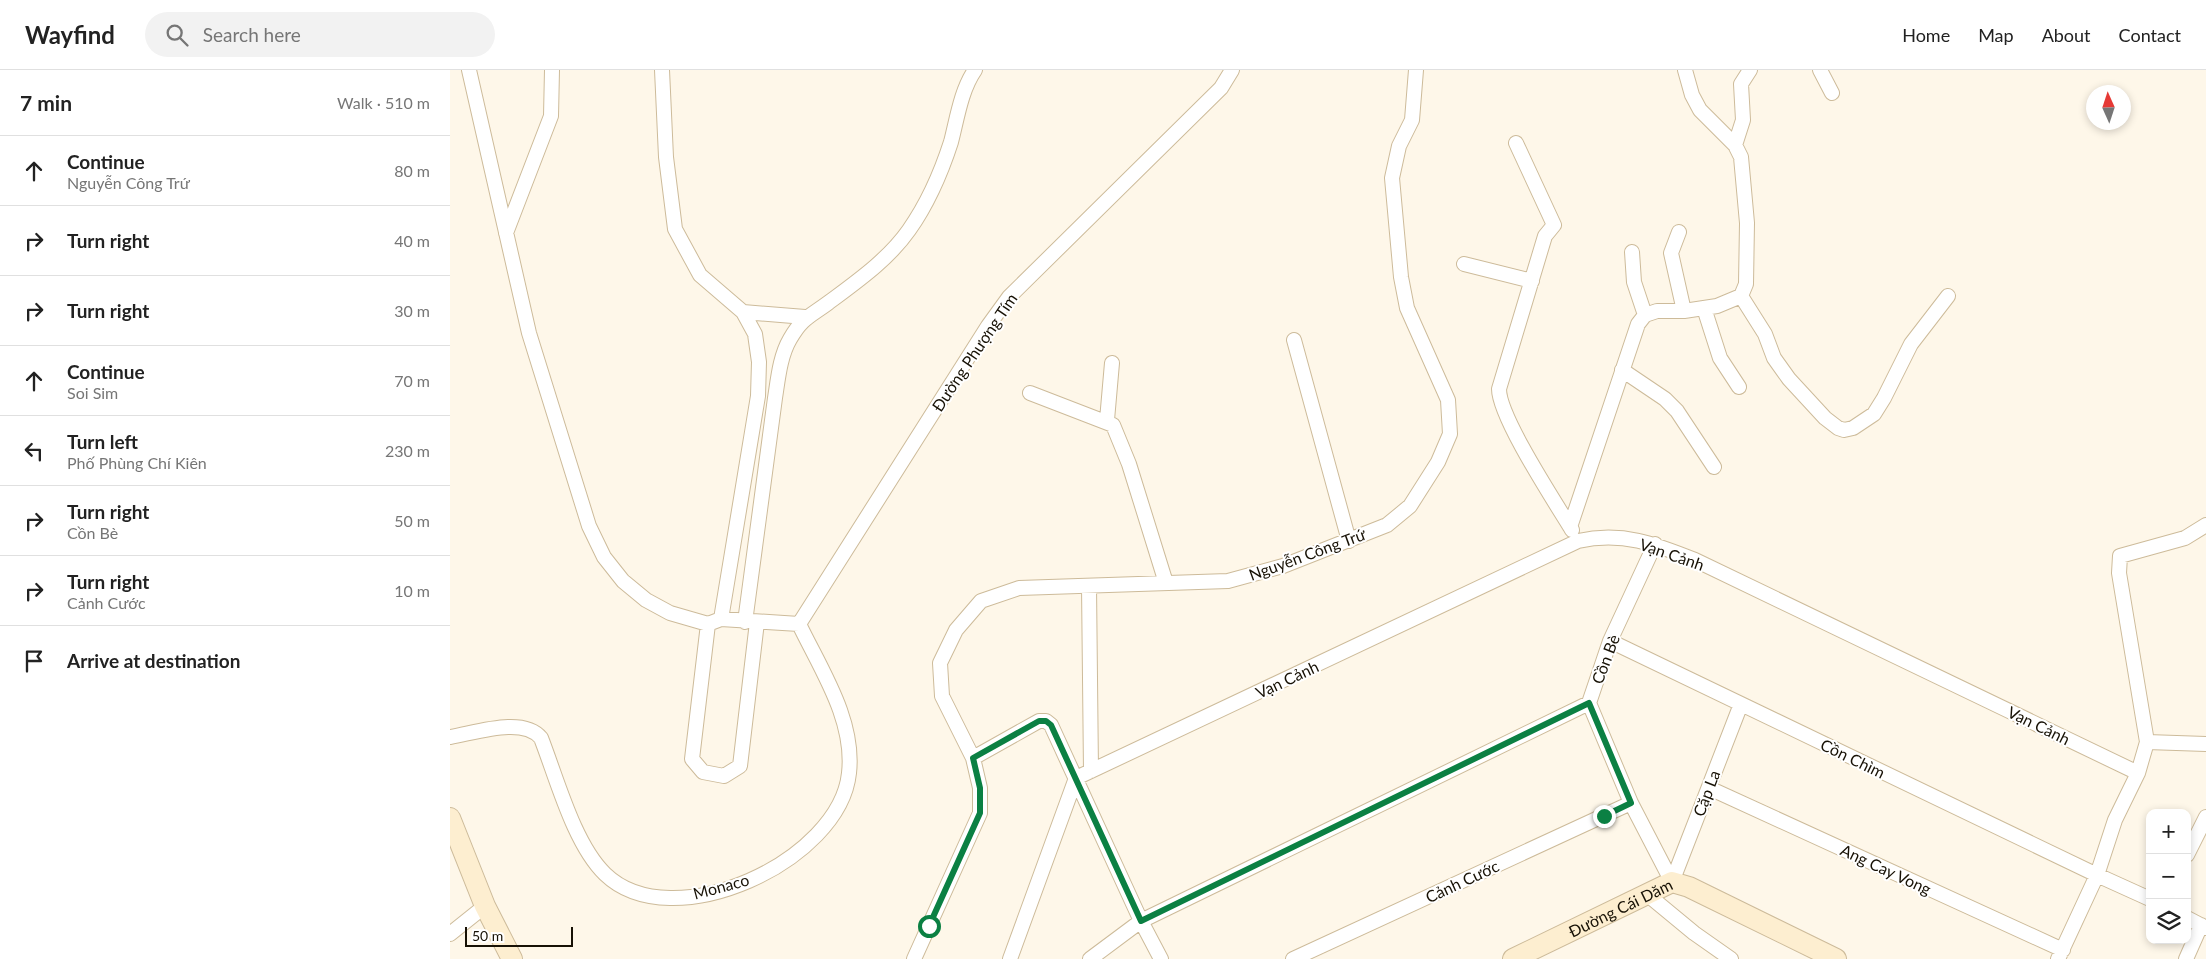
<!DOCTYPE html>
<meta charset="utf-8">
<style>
:root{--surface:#fff;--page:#f2f2f2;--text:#222;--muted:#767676;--line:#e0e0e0}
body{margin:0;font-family:Lato,sans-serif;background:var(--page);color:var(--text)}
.controls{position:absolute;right:15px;bottom:15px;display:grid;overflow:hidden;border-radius:10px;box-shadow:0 2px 8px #0003}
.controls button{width:45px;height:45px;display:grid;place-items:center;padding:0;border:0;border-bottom:1px solid var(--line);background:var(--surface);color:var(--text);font:25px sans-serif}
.compass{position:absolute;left:1636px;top:15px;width:45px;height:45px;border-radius:50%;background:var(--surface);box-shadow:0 2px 8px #0003;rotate:357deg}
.scale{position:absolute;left:15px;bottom:12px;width:108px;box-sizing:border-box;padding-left:5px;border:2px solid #171105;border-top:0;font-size:14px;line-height:18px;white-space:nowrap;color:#171105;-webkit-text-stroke:4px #fff;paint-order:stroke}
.stop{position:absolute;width:15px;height:15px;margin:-11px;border:4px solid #0b8043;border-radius:50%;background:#fff}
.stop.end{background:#0b8043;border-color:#fff;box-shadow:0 1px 5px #0008}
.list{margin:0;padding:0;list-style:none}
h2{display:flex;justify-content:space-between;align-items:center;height:65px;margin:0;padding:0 20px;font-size:21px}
h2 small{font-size:16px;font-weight:400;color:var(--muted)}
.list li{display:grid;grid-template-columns:32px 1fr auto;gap:15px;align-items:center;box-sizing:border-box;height:70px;padding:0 20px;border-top:1px solid var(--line)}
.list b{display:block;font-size:19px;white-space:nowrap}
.list p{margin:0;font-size:16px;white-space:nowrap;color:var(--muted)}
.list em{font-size:16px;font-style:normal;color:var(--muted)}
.icon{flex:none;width:28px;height:28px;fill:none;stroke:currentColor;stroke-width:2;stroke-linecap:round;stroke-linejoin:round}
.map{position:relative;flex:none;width:1756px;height:889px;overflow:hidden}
header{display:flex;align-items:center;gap:30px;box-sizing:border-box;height:70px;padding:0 25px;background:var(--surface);border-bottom:1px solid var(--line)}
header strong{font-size:24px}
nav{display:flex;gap:28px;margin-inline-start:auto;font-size:18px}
.search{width:350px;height:45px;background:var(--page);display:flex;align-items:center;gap:12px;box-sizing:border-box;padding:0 18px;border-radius:28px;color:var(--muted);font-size:19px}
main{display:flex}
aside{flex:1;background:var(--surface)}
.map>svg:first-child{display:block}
</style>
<header>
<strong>Wayfind</strong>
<div class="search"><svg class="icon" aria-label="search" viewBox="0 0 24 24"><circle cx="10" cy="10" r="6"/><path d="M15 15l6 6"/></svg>Search here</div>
<nav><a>Home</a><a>Map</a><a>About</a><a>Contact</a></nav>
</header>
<main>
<aside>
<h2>7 min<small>Walk · 510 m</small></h2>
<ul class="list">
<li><svg class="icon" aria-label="ahead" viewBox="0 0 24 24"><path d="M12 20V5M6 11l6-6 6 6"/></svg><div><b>Continue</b><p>Nguyễn Công Trứ</p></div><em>80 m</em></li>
<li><svg class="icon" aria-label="right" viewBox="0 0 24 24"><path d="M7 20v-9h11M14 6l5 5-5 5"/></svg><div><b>Turn right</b></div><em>40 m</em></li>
<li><svg class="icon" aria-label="right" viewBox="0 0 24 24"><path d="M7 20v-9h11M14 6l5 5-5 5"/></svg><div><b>Turn right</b></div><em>30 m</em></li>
<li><svg class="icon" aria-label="ahead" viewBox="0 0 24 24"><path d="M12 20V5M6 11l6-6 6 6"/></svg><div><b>Continue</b><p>Soi Sim</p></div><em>70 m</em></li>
<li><svg class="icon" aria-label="left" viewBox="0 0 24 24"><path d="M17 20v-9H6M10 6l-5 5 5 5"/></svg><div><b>Turn left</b><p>Phố Phùng Chí Kiên</p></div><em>230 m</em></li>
<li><svg class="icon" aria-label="right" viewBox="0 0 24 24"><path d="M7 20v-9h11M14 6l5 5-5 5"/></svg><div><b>Turn right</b><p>Cồn Bè</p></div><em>50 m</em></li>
<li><svg class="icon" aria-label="right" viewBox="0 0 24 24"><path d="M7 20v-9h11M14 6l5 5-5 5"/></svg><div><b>Turn right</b><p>Cảnh Cước</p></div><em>10 m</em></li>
<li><svg class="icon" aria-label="arrive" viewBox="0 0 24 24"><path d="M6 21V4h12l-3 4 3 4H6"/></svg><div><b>Arrive at destination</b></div></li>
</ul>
</aside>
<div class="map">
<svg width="1756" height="889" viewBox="0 0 1756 889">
<rect width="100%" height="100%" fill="#fef7e9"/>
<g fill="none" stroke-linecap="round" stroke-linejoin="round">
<g stroke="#cdbb9a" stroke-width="16">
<path id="street" d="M19,0l60,263 60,193 15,31 19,24 23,19 24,13 38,11 13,-5 78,5
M212,0l4,87 9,72 25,46 43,37 12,22 4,28 -1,34 -37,223
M1370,0l12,23
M1066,73l38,82 -9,11 -46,153c0,28 56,113 73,141
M1285,75l8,-25 -2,-36 9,-14
M1229,162l-8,21 13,58
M56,163l45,-117 1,-46
M1182,182l2,30 11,33
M1014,194l68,17
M1291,226l24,38 9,24 15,21 36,39 13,10 6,2 9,-2 21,-14 10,-16 27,-54 37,-48
M1254,238l16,50 19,29
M293,242l62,5
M844,270l55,201
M1172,300l43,29 12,12 37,56
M580,323l83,32 16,39 37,119
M657,350l5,-57
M1120,457l68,-203 7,-9 12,-4h27l33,-5 24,-10 5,-12 1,-61 -6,-66 -6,-12 -35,-35 -8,-15 -7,-25
M1205,474l-45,97 -21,62 42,100 41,79
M639,516l2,185
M295,552l30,-224c3,-19 5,-42 15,-59 12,-21 19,-22 38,-36 28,-21 60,-43 81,-73 19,-27 32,-57 42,-88 6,-23 10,-52 24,-72
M258,554l-16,135 11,13 21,4 16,-10 17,-144
M349,554l189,-298 21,-29 212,-209 11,-18
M1160,571l487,234 53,24
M0,667c25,-4 73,-21 91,1 16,41 33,106 64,136 67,65 235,-13 244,-101 6,-53 -28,-103 -50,-149
M1697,672l-28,-169 1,-17 65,-18 21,-13
M523,688l66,-37h7l5,4 90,196 20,38
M626,708l502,-237c44,-10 77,3 117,19l443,213 9,-31 59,2
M1259,718l354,162
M1737,785l19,-38
M1222,812l69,-178
M1198,825l46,38 37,26
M1737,848l19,10
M0,864l35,-28
M464,889l66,-146v-25l-7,-30 -31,-62 -2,-33 16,-33 25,-29 38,-13 209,-7 55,-15 104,-41 23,-19 28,-44 12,-28 -2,-34 -41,-92 -6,-31 -9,-99 7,-32 13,-26 4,-50
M560,889l66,-181
M640,889l51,-38 448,-218
M843,889l338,-156
M1608,889l39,-84 18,-55 23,-47
M1736,889l15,-34"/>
</g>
<g stroke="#cdbb9a" stroke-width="22">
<g id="secondary">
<path d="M0,748l35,88 27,53"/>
<path id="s1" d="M1063,889l159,-77 17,5 147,72"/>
</g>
</g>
<use href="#street" stroke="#fff" stroke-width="14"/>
<use href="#secondary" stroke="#fdeed0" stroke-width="20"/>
</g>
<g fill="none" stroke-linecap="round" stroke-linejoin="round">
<path stroke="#0b8043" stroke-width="6" d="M479,856l51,-113v-25l-7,-30 66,-37h7l5,4 90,196 448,-218 42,100 -27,13"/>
</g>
<g text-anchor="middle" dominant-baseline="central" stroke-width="4" stroke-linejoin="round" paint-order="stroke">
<g font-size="16" fill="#171105" stroke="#fff">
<text transform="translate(524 282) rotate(-56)">Đường Phượng Tím</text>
<text transform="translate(857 484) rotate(-20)">Nguyễn Công Trứ</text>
<text transform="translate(1222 484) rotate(19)">Vạn Cảnh</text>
<text transform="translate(1155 589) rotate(-69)">Cồn Bè</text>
<text transform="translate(837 609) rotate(-25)">Vạn Cảnh</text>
<text transform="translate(1589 655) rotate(26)">Vạn Cảnh</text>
<text transform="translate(1403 688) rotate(26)">Cồn Chìm</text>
<text transform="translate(1256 723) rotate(-69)">Cặp La</text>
<text transform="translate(1436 799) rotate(25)">Ang Cay Vong</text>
<text transform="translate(1012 811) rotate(-25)">Cảnh Cước</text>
<text transform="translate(271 816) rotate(-15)">Monaco</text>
<text stroke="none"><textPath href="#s1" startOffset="119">Đường Cái Dăm</textPath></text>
</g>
</g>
</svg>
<div class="controls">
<button>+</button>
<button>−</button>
<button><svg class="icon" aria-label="layers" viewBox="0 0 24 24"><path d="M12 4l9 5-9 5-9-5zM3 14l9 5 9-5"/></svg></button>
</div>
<svg class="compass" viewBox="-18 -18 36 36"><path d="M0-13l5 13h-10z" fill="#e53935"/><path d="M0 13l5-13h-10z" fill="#767676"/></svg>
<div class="scale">50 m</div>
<div class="stop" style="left:479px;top:856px"></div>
<div class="stop end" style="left:1154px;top:746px"></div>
</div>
</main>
